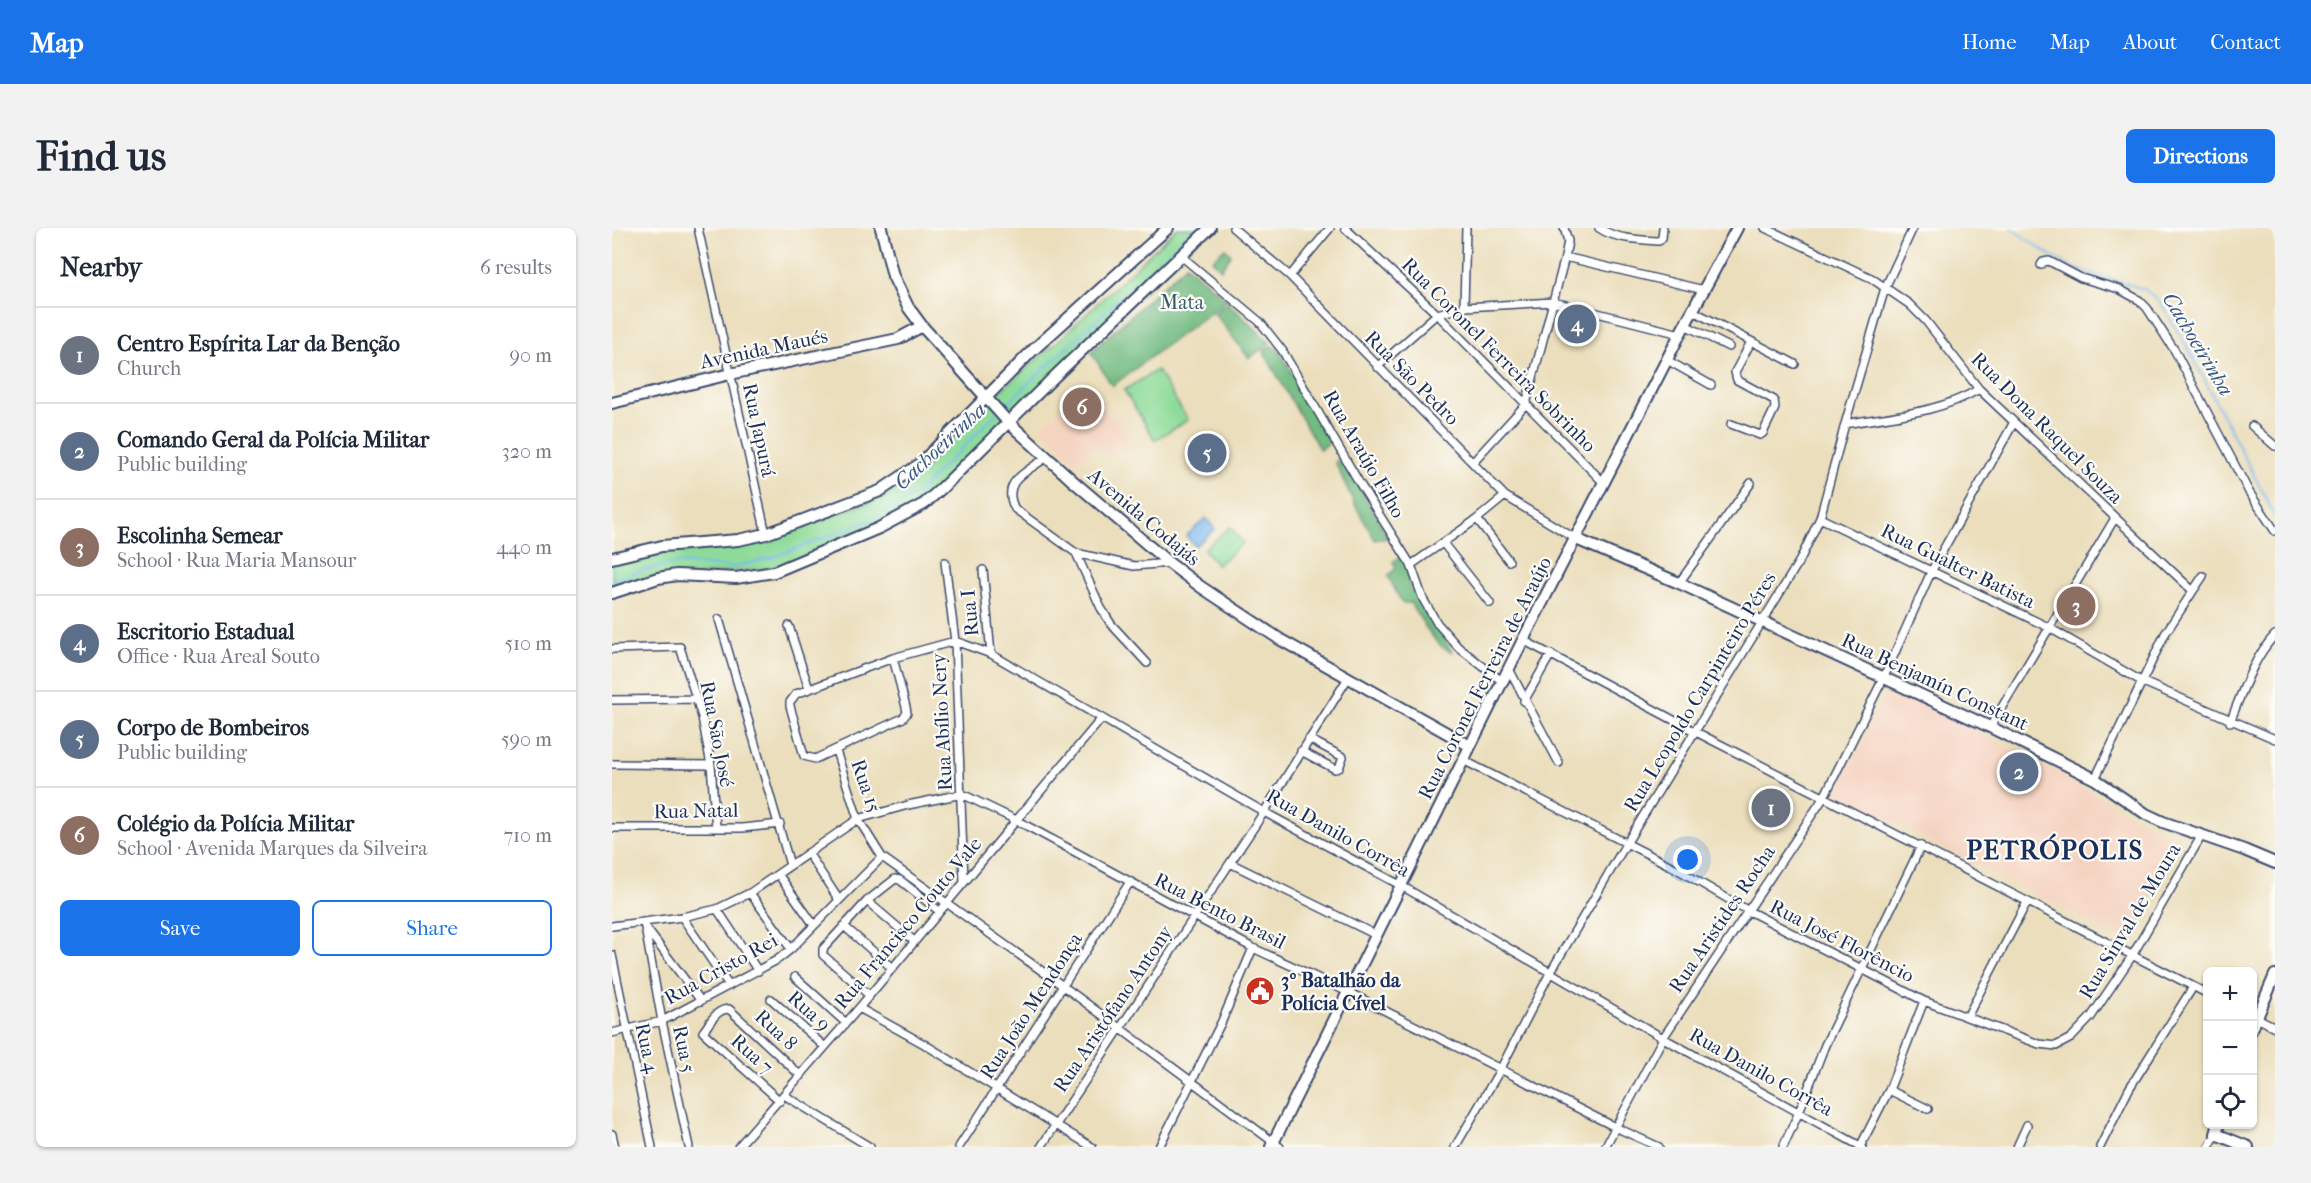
<!DOCTYPE html>
<meta charset="utf-8">
<style>
:root{--surface:#fff;--page:#f2f2f3;--text:#1f2937;--muted:#747a83;--line:#e0e1e3;--accent:#1a73e8}
body{margin:0;font-family:"IM FELL French Canon",serif;background:var(--page);color:var(--text)}
.controls{position:absolute;right:18px;bottom:18px;display:grid;overflow:hidden;border-radius:9px;box-shadow:0 2px 4px #0004}
.controls button{width:54px;height:54px;display:grid;place-items:center;padding:0;border:0;border-bottom:2px solid var(--line);background:var(--surface);color:var(--text);font:30px sans-serif}
.you{position:absolute;left:1076px;top:632px;width:21px;height:21px;margin:-15px;border:4px solid #fff;border-radius:50%;background:#1a73e8;box-shadow:0 0 0 9px #1a73e833}
.badge{display:grid;place-items:center;width:39px;height:39px;border-radius:50%;background:var(--accent);color:#fff;font-size:20px;font-weight:700}
.pin{position:absolute;translate:-50% -50%;border:3px solid #fff;box-shadow:0 2px 6px #0006}
.list{margin:0;padding:0;list-style:none}
h2{display:flex;justify-content:space-between;align-items:center;height:78px;margin:0;padding:0 24px;font-size:26px}
h2 small{font-size:20px;font-weight:400;color:var(--muted)}
.list li{display:grid;grid-template-columns:39px 1fr auto;gap:18px;align-items:center;box-sizing:border-box;height:96px;padding:0 24px;border-top:2px solid var(--line)}
.list b{display:block;font-size:22px;white-space:nowrap}
.list p{margin:0;font-size:20px;white-space:nowrap;color:var(--muted)}
.list em{font-size:20px;font-style:normal;color:var(--muted)}
.actions{display:flex;gap:12px;padding:18px 24px}
.actions a{flex:1;padding:14px 0;border:2px solid var(--accent);border-radius:9px;text-align:center;font-size:21px;color:var(--accent)}
.actions .main{background:var(--accent);color:#fff}
.icon{flex:none;width:33px;height:33px;fill:none;stroke:currentColor;stroke-width:2;stroke-linecap:round;stroke-linejoin:round}
.map{position:relative;flex:none;width:1663px;height:919px;overflow:hidden;border-radius:9px}
header{display:flex;align-items:center;gap:36px;box-sizing:border-box;height:84px;padding:0 30px;background:var(--accent);color:#fff}
header strong{font-size:28px}
nav{display:flex;gap:33px;margin-inline-start:auto;font-size:21px}
.intro{display:flex;align-items:center;justify-content:space-between;box-sizing:border-box;height:144px;padding:0 36px}
h1{margin:0;font-size:42px}
.button{padding:15px 27px;border-radius:9px;background:var(--accent);color:#fff;font-size:21px;font-weight:700}
main{display:flex;gap:36px;padding:0 36px}
aside{flex:1;background:var(--surface);border-radius:9px;box-shadow:0 2px 4px #0004}
.map>svg:first-child{display:block}
</style>
<header>
<strong>Map</strong>
<nav><a>Home</a><a>Map</a><a>About</a><a>Contact</a></nav>
</header>
<div class="intro"><h1>Find us</h1><a class="button">Directions</a></div>
<main>
<aside>
<h2>Nearby<small>6 results</small></h2>
<ul class="list">
<li><span class="badge" style="background:#6b7280">1</span><div><b>Centro Espírita Lar da Benção</b><p>Church</p></div><em>90 m</em></li>
<li><span class="badge" style="background:#5c6f8a">2</span><div><b>Comando Geral da Polícia Militar</b><p>Public building</p></div><em>320 m</em></li>
<li><span class="badge" style="background:#8d6e63">3</span><div><b>Escolinha Semear</b><p>School · Rua Maria Mansour</p></div><em>440 m</em></li>
<li><span class="badge" style="background:#5c6f8a">4</span><div><b>Escritorio Estadual</b><p>Office · Rua Areal Souto</p></div><em>510 m</em></li>
<li><span class="badge" style="background:#5c6f8a">5</span><div><b>Corpo de Bombeiros</b><p>Public building</p></div><em>590 m</em></li>
<li><span class="badge" style="background:#8d6e63">6</span><div><b>Colégio da Polícia Militar</b><p>School · Avenida Marques da Silveira</p></div><em>710 m</em></li>
</ul>
<div class="actions"><a class="main">Save</a><a>Share</a></div>
</aside>
<div class="map">
<svg width="1663" height="919" viewBox="0 0 1663 919">
<rect width="100%" height="100%" fill="#fdfcf7"/>
<filter id="ink" filterUnits="userSpaceOnUse"><feTurbulence type="fractalNoise" baseFrequency=".0167" numOctaves="2"/><feDisplacementMap in="SourceGraphic" scale="12" xChannelSelector="R" yChannelSelector="G"/><feConvolveMatrix kernelMatrix="1 2 1 2 8 2 1 2 1" color-interpolation-filters="sRGB"/></filter>
<filter id="wash" filterUnits="userSpaceOnUse"><feTurbulence type="fractalNoise" baseFrequency=".008" numOctaves="4" result="noise"/><feDisplacementMap in="SourceGraphic" scale="24" xChannelSelector="R" yChannelSelector="G"/><feGaussianBlur stdDeviation="1.35" result="paint"/><feColorMatrix in="noise" values="0 0 0 0 0 0 0 0 0 0 0 0 0 0 0 0 0 1.4 0 .05"/><feComposite in="paint" operator="in"/></filter>
<g filter="url(#wash)">
<rect width="100%" height="100%" fill="#ebdebc"/>
<path fill="#f5d3c1" d="M472,160l45,48 -22,19 -10,-10 -23,18 -32,-37z
M1278,458l163,85 123,70 -50,99 -290,-147z"/>
<path fill="#8edb99" stroke="#54857c" stroke-width="1.5" d="M565,0h34l-287,273 -53,28 -97,39 -136,12 -26,7v-27l28,-8 97,-7 31,-6 119,-44 43,-35 54,-55 72,-62z
M545,142l31,50 -33,20 -31,-50z
M618,299l13,16 -26,22 -13,-16z"/>
<path fill="#72bb81" stroke="#467570" stroke-width="1.5" d="M613,20l6,7 -10,14 -9,-9z
M574,37l41,35 -115,86 -21,-34z
M616,75l42,40 -21,15 -35,-45z
M659,118l7,3 54,91 -12,10 -57,-99z
M729,230l48,80 -14,2 -21,-37 -19,-41z
M789,328c11,9 8,22 9,34l6,2 36,60c-15,-3 -33,-35 -41,-49h-9l-14,-27 8,-8 -3,-6z"/>
<path fill="#79b8ed" stroke="#4a74a6" stroke-width="1.5" d="M594,290l9,11 -20,17 -9,-10z"/>
<g fill="none" stroke-linecap="round" stroke-linejoin="round">
<path stroke="#79b8ed" stroke-width="2" d="M1399,0l37,26 25,14 71,21 15,12 30,49 86,166
M390,180l193,-180
M0,352l31,-10 34,-7 56,4 38,-9 100,-38 44,-25 81,-81"/>
</g>
</g>
<g filter="url(#ink)">
<g fill="none" stroke-linecap="round" stroke-linejoin="round">
<g stroke="#3a496c" stroke-width="10">
<path id="street" d="M86,0l68,306
M621,0l57,48 215,220 71,43
M733,0l92,86 166,168
M987,0c16,11 40,12 60,13l3,-3 1,-10
M1153,0l106,50 38,26 17,17 53,68 214,202 10,-15
M568,27l80,67 22,28 78,134 51,81 12,34 14,24 21,24 45,35
M953,29l139,33
M1429,37l2,-3 6,-1 32,17 38,11 20,11 8,8 28,43 74,141 26,39
M678,48l40,-48
M852,79l2,-79
M1081,83l102,53
M1073,97l44,22
M1055,132l44,25
M765,139l60,-53 27,-7 90,-5 126,32
M1119,196l29,11 3,-2 12,-25 -1,-8 -37,-20 -2,-8 16,-30
M1233,196c45,-8 95,-11 134,-35
M1640,198l23,20
M435,229c-20,15 -47,24 -32,52l61,44 58,13 35,-3
M861,234l53,-58 39,-147 3,-16 -4,-13
M1208,290l228,109 93,54 134,58
M865,291l32,42
M831,315l47,60
M464,325l25,55 10,16 36,39
M333,334l10,79 9,241
M799,337l66,-46 28,-23
M371,342l8,84
M1067,355l72,-100
M107,391l71,246
M177,398l20,63
M911,412l173,92 512,262
M0,421l68,-2 22,70 9,48 5,63
M281,430l13,49 1,6 -4,5 -88,41 -11,-3 -14,-50v-4l6,-8 97,-36 62,-17 36,13 273,158 136,73 263,153 199,109
M897,441l50,94
M0,472l84,-1
M912,473l27,-47
M1618,494c12,-29 23,-64 45,-87
M1378,499l125,-209
M224,523l22,68 24,38 181,129 217,161
M689,523l34,18 4,-1 4,-11 -34,-18
M851,532l212,108 72,42 177,91 115,43 17,2 15,-8 20,-21 41,-61 70,-121
M0,536l99,1
M1483,551l70,-145 28,-43
M0,600h130l38,-4
M196,625l31,47
M618,635l146,72
M166,646l36,51
M138,665l41,56
M255,673l47,40
M105,681l41,62
M70,689l47,69
M32,694l18,99 27,126
M0,698l70,-9 35,-8 33,-16 108,-74 50,-14 54,-11 54,26 237,128 95,44 267,135 44,20
M232,698l48,42
M34,700l55,73
M0,727l40,192
M183,749l51,46
M257,767l-46,-40v-6l44,-48 28,-22 5,1 39,31
M159,771l54,48
M247,780l65,36 168,103
M1355,789l60,-115
M1643,789l20,10
M0,805l50,-12 115,-61 14,-11 91,-92
M1277,862l39,19
M172,867l86,52
M168,873l-77,-69c7,-9 13,-23 26,-23l72,67
M0,906l3,13
M126,919l121,-139 243,-290
M347,919l171,-265
M429,919l223,-335 84,-134
M547,919l63,-126 31,-73
M843,919l45,-77 50,-97 76,-129 174,-284 20,-42 25,-94 40,-136 28,-60
M993,919l58,-109 161,-241 60,-120 48,-107 82,-148
M1171,919l16,-35 26,-67 96,-199
M1248,919l29,-57 35,-89
M1405,919l10,-22
M1488,919l29,-58 64,-102
M1597,919l7,-13"/>
</g>
<g stroke="#3a496c" stroke-width="14">
<path id="secondary" d="M269,0l12,48 15,31 14,19 86,96 65,59 96,82 32,24 80,53 189,106
M0,175l118,-29 168,-35 24,-13
M964,311l103,44 311,144 105,52 51,35 17,8 81,28 31,13
M0,330l50,-12 76,-6 28,-6 114,-43 40,-27 112,-113 136,-123
M0,365l46,-15 19,-3 59,3 38,-6 105,-44 45,-24 19,-17 110,-109 157,-150
M1640,801l23,-54
M1607,896l-3,10 32,13
M659,919l252,-507 157,-306 57,-106"/>
</g>
<use href="#street" stroke="#fff" stroke-width="7"/>
<use href="#secondary" stroke="#fff" stroke-width="10"/>
</g>
</g>
<defs>
<g id="civic-disc" transform="scale(1.5)"><circle r="9.5" fill="#c8321e" stroke="#fdfcf7"/><path d="M-.6-6.5H3V-4.5H.6V-3L4-1V1h2V6H-6V1h2V-1L-.6-3ZM-1.2 2.5V6h2.4V2.5Z" fill="#fff"/></g>
</defs>
<g fill-rule="evenodd">
<use href="#civic-disc" x="648" y="763"/>
</g>
<g text-anchor="middle" dominant-baseline="central" stroke-width="4.5" stroke-linejoin="round" paint-order="stroke">
<g font-size="20" fill="#385a6d" stroke="#fdfcf7">
<text x="570" y="74">Mata</text>
</g>
<g font-size="20" fill="#1b2f5e" stroke="#fdfcf7">
<text transform="translate(152 121) rotate(-12)">Avenida Maués</text>
<text transform="translate(887 127) rotate(45)">Rua Coronel Ferreira Sobrinho</text>
<text transform="translate(800 150) rotate(45)">Rua São Pedro</text>
<text transform="translate(1435 200) rotate(45)">Rua Dona Raquel Souza</text>
<text transform="translate(147 202) rotate(78)">Rua Japurá</text>
<text transform="translate(752 226) rotate(60)">Rua Araújo Filho</text>
<text transform="translate(532 289) rotate(40)">Avenida Codajás</text>
<text transform="translate(1346 338) rotate(26)">Rua Gualter Batista</text>
<text transform="translate(358 385) rotate(-95)">Rua I</text>
<text transform="translate(873 450) rotate(-63)">Rua Coronel Ferreira de Araújo</text>
<text transform="translate(1323 454) rotate(25)">Rua Benjamín Constant</text>
<text transform="translate(1088 464) rotate(-59)">Rua Leopoldo Carpinteiro Péres</text>
<text transform="translate(330 494) rotate(-93)">Rua Abílio Nery</text>
<text transform="translate(105 506) rotate(79)">Rua São José</text>
<text transform="translate(254 558) rotate(71)">Rua 15</text>
<text transform="translate(84 583) rotate(-1)">Rua Natal</text>
<text transform="translate(726 605) rotate(29)">Rua Danilo Corrêa</text>
<text transform="translate(608 683) rotate(27)">Rua Bento Brasil</text>
<text transform="translate(1110 691) rotate(-56)">Rua Aristides Rocha</text>
<text transform="translate(1518 693) rotate(-59)">Rua Sinval de Moura</text>
<text transform="translate(296 695) rotate(-50)">Rua Francisco Couto Vale</text>
<text transform="translate(1230 713) rotate(27)">Rua José Florêncio</text>
<text transform="translate(109 741) rotate(-29)">Rua Cristo Rei</text>
<text transform="translate(419 778) rotate(-57)">Rua João Mendonça</text>
<text transform="translate(501 781) rotate(-56)">Rua Aristófano Antony</text>
<text transform="translate(197 783) rotate(42)">Rua 9</text>
<text transform="translate(164 802) rotate(43)">Rua 8</text>
<text transform="translate(35 820) rotate(78)">Rua 4</text>
<text transform="translate(72 821) rotate(78)">Rua 5</text>
<text transform="translate(140 826) rotate(42)">Rua 7</text>
<text transform="translate(1149 844) rotate(29)">Rua Danilo Corrêa</text>
</g>
<g font-size="20" font-weight="bold" fill="#1b2f5e" stroke="#fdfcf7" text-anchor="start">
<text x="669" y="752">3º Batalhão da<tspan x="669" dy="23">Polícia Cível</tspan></text>
</g>
<g font-size="21" font-style="italic" fill="#375889" stroke="#fdfcf7">
<text transform="translate(1586 116) rotate(59)">Cachoeirinha</text>
<text transform="translate(328 218) rotate(-43)">Cachoeirinha</text>
</g>
<g font-size="26" font-weight="bold" letter-spacing="1.5" fill="#1b2f5e" stroke="#fdfcf7">
<text x="1443" y="622">PETRÓPOLIS</text>
</g>
</g>
</svg>
<div class="controls">
<button>+</button>
<button>−</button>
<button><svg class="icon" aria-label="locate" viewBox="0 0 24 24"><circle cx="12" cy="12" r="6"/><path d="M12 2v4M12 18v4M2 12h4M18 12h4"/></svg></button>
</div>
<div class="you"></div>
<div class="pin badge" style="left:1159px;top:580px;background:#6b7280">1</div>
<div class="pin badge" style="left:1407px;top:544px;background:#5c6f8a">2</div>
<div class="pin badge" style="left:1464px;top:378px;background:#8d6e63">3</div>
<div class="pin badge" style="left:965px;top:96px;background:#5c6f8a">4</div>
<div class="pin badge" style="left:595px;top:225px;background:#5c6f8a">5</div>
<div class="pin badge" style="left:470px;top:179px;background:#8d6e63">6</div>
</div>
</main>
